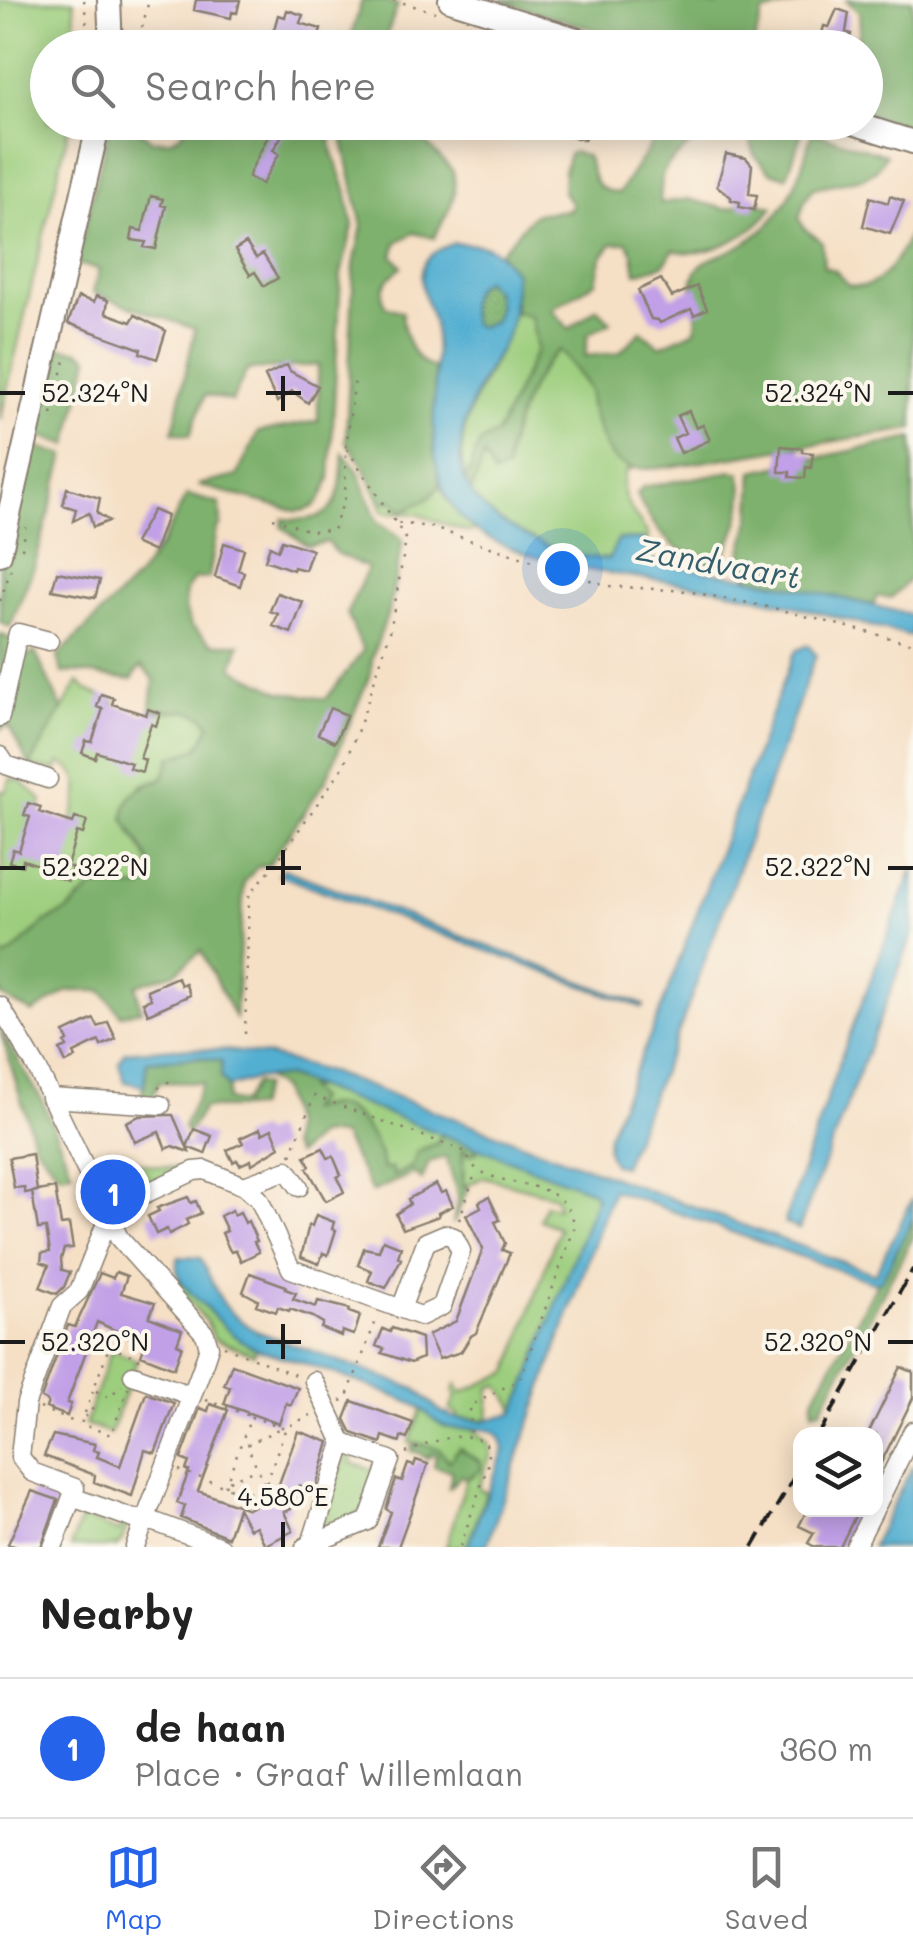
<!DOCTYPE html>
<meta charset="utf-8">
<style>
:root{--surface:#fff;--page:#f6f6f6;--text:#222;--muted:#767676;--line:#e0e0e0;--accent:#2563eb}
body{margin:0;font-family:Mali,sans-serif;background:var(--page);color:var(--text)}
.controls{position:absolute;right:30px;bottom:30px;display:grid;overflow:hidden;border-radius:20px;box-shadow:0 5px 25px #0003}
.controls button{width:90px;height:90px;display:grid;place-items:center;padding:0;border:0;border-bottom:2px solid var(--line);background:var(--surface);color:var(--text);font:50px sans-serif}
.you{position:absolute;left:562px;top:568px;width:35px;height:35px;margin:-25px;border:8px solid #fff;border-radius:50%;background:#1a73e8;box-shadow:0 0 0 15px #1a73e833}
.badge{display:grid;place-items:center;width:65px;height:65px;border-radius:50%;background:var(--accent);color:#fff;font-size:32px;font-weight:700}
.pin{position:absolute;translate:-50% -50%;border:5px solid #fff;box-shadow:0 2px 10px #0006}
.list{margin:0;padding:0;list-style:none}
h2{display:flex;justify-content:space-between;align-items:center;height:130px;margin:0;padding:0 40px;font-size:42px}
h2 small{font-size:32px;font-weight:400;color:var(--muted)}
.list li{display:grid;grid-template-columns:65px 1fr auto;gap:30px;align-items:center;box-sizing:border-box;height:140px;padding:0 40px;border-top:2px solid var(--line)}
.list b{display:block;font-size:38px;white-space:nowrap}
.list p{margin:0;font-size:32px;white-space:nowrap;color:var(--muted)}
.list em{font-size:32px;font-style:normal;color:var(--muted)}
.icon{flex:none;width:55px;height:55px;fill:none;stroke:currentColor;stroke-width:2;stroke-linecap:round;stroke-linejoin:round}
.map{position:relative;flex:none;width:913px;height:1547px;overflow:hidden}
.search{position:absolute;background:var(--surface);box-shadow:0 5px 25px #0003;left:30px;right:30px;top:30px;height:110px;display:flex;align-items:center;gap:25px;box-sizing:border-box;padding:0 35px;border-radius:55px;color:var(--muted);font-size:38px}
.sheet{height:270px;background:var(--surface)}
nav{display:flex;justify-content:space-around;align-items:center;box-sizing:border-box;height:140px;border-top:2px solid var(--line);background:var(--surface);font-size:28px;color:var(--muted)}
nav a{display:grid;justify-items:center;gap:5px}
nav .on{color:var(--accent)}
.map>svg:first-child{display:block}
</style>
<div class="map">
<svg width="913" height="1547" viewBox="0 0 913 1547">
<rect width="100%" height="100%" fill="#fbf7ec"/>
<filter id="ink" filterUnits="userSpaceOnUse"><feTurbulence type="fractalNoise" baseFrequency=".01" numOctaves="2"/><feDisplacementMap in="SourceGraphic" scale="20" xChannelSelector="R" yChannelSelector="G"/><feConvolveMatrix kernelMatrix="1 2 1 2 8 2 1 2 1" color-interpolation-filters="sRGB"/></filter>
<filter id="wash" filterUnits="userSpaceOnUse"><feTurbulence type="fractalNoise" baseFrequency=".0048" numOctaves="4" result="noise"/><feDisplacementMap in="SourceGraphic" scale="40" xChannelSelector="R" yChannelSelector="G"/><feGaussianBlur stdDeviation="2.25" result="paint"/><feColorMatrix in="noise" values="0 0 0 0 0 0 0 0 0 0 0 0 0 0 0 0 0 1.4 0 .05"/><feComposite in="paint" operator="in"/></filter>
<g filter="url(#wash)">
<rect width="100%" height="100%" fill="#f5dfc5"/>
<path fill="#9dce7e" stroke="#5c754d" stroke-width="2.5" d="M0,0h74l2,47 -28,1v74l22,1 -70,297z
M514,312l17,4 6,33 -40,84 -17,10 -15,39c-15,-74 32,-106 49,-170z
M561,349l28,41 1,15 39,64h4l-7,2c-11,24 9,43 22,63v5l-3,1 -27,-1 -8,20c-51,-1 -106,-25 -140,-64l14,-40 22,14c1,-34 27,-100 55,-120z
M440,486l8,15 28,29 -9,2 -50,-18 -34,-2 -3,-10 13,-1 10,10 25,-12z
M78,682l9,8 28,12 -2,8 36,11 3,-11c20,5 45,-7 58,15 -6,22 -17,29 -39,32l-8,21 -21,7 -11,47 19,29 -1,21 -6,6 -44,-2 -9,4 -21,20 -25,13 -32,30 -12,6v-84l3,-7 -3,-77 5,1 6,-14 11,4 20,18 -4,18 31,11c7,-23 21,-56 -10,-66l-2,7 -27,-4z
M306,1087h10l125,46c-6,21 -30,35 -48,44l-10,-7 -2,-15 -75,-45z
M473,1145l119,46 5,7 -77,203 -6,12 -2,-10 -14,-18 -8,3 -2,32 -32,-2 2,-4 -8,-4 6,-14 -3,-5 4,-7 4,9 48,-21 50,-144 -19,-8 5,-16 13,4 -3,-12 -71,-19 -21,10v-40l14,5z
M89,1156l92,13 -62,31 -12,-3z
M159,1268c38,19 59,60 97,81l-2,5 -40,-15 -7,-17z
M111,1350l26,10 -27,74 -25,-10z
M422,1408l30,20 20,1 17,14 2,10 -12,35 7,5 -19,54h-21l20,-68 8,-4 -53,-31 -12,-1z
M348,1448l7,3 -4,12 22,7 4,-10 6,1 -16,49 -46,19z
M89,1507l-4,12 34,13 5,-12 4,3 -6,18 -6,6h-46l14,-34 -10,-5z"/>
<path fill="#7eb16d" stroke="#4d6644" stroke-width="2.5" d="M362,0h21l15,5 -16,42h-34z
M499,0h189l29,6 2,-6h94l-50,13 -10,34h-103z
M846,0h67v129l-47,-15v-66l-11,-1 5,-18 -1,-17z
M110,123h22l20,18 19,-1 9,-5 7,-12h142l3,27 14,39 7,37 -12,48 -11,204c-8,20 -12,34 -35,33l-97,-26 39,-9 21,-44 60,-11v-56l-71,5 -15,31 -27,-6 -15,40 -17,-3 22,-103 -102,-36 6,-24 -27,-6 11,-28z
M339,123h73l-1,4 42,44c6,31 -6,40 -19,67l-20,-5 -17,9 -4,14 9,10c-13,12 -25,21 -17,40l17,6c1,21 10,51 33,56l-1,81 6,37 -13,13 -24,12 -10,-10 -13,1 -16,-35 -18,-26 8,-176 8,-39z
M665,123h48l-46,43 -5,9 -2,28 28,-4 38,10 26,-8 21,6c-20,28 -66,53 -100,43l-9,15 -28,8 -3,-19 -6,-12 -15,2 -11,14 -5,24 -44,27 17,20 28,-21 14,14 -23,12 -3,22 34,-3 22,-22 19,15 34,-15c9,-18 -9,-38 2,-59 7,-14 25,-16 38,-23 51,-26 64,-65 78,-117l74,23 -10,15 -13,8 -50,10 -8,12 -6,19 6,10 17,13 2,25 11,3 13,15c35,10 53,-33 65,-58v202l-245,38c-54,7 -60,-7 -76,-56 -2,-7 -1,-16 -4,-23 -6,-13 -19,-26 -28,-38 -27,19 -53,86 -54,119l-12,6 -10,-19 -14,39 -5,-13 15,-39 17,-10 40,-84 -6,-33 -17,-4 1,-40 -16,-19 35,-39 36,-4 2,-6 -9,-12 1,-22 5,-16 4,-2 13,4c10,21 3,33 33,37z
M747,123h34l22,6 -16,48 -17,-5 -16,-17z
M484,280c14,10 17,26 10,41l-15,6 -6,-3c-5,-18 -6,-34 11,-44z
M56,347l24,4 9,7 -21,87 -44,-14z
M913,438v138l-22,22 -14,-2 -4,9 -119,-26 -8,-5 -5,-18 10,-40 2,-45z
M22,443l43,12 -30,109 -25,63 -10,-5v-81z
M343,453l15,18 19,50 26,19 -14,70 -17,47 -1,15 -45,108 -57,84 -12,3 -13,16 -9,135 -34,-67 -26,22 -39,12 5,25 -20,5 -19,-24h-34l-36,22c-10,-9 -23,-9 -32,-19v-35l12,-6 32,-30 25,-13 21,-20 9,-4 44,2 6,-6 1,-21 -26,-42c1,-28 17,-31 39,-41l8,-21 28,-9 11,-23c-13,-22 -38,-10 -59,-16l3,-30 -13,-13 -9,13c-25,0 -44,-9 -70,-6l-4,-17 78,-77 24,-33 27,-51 33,9 1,21 -4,4 -8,49 -15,1 -8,11 -1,19 6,17 22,18h27l-8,24 49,24 45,7 37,-48 -16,-38 21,-45 -32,-15 -8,-11 -20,4 -26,-19 1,-8c55,4 57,-16 60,-66z
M733,471l7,2c9,28 -5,63 -19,88l-12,4c-9,-11 -19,-9 -30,-16 -18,-11 -34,-36 -42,-55l6,-7z
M0,634l11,5 5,23 19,-10 27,57 -32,57 -22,-41 -8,5z
M0,1030l42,70 30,72 -13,2 -24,-29z
M199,1057l23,4 -1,16 8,10 -2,13 16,3 12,-20 9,3 -8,22h-53l-16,26 -4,-7 20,-44 -44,-1 -8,18 -10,-1 6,-38z
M287,1076l29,11 -9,1 10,11 -9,11c9,-2 22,-7 31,-4 22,6 42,43 44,63h9l1,7 19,-9 5,-16 21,-8 3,-10 32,12 4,7 -8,3 -6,-6v38l6,-2 -16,39 5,-28 -12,-39 -17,5 -7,18 -8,-7 -42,19 -30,-56 -22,-2 -24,21 -6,-9 2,-21 -11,-36 -17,-11z
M913,1218v19l-92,172 -8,2v-12z
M421,1444l18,5 10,13 10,-14 22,14v8l-15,9 -4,-4 -13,12 3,-16 -18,-5 2,-10 -5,-2 -4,5 -8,-6 -8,-2 1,-4z"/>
<path fill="#53afd1" stroke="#386676" stroke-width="2.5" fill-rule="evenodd" d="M454,243c37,3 35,-2 61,29 -1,20 0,41 -7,61 -6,16 -18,32 -26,47 -31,64 -36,113 33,150 34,18 54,28 94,29l9,-20 27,1 9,22 119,20 140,33v22c-64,-16 -128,-35 -193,-48 -77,-14 -158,-14 -230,-50 -81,-41 -49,-135 -55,-207 -2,-21 -20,-46 -11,-67 5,-12 18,-17 30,-22zM484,280c14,10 17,26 10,41l-15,6 -7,-4c-4,-17 -5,-33 12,-43z
M808,645l8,10 -134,368 -59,143 -10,-2 -6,-14 1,-15 51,-121 134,-358 4,-6z
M913,868v65l-114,296 -15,-6 56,-163z
M283,869l361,136 -1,3 -364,-133z
M174,1048l51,2 45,6 62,17 543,201 38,-76v20l-31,61 -7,4 -262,-93 -127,357h-19l37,-97c-4,-35 -40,-13 -62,-25 -12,-6 -18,-17 -31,-22 -34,-14 -73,-29 -108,-40 -19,-7 -40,-9 -58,-20 -18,-10 -30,-27 -45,-41 -13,-12 -29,-26 -21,-45l21,1c21,38 16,48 56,73l160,58 24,22 15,7 28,3 30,-8 7,-12 76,-203 -4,-7 -305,-115 -33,3 -25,8 -8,-10 1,-16 -23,-4 -52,4 -3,25 -19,-4 -6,-19 6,-11z
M913,1465v82h-42z"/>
<g id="blocks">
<path fill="#c1a0e7" d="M196,0h44l-3,13 -5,-1 -1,6 -37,-8z
M837,9l12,4 -3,19 5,2 -4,14h-29l6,-22 5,1z
M287,10l16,5 -3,8 21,6 -5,19h-19l-26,-8 7,-25 7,2z
M535,122h55l-6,18 -50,-15z
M273,126l11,6 -11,18 6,4 -17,30 -13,-7 1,-5z
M726,154l20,4 6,7 -3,29 8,1 -3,15 -15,-3 1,-5 -9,-2v-3l-14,-11z
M151,196l12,3 -2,6 5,1 -10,43 -12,-2 2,-5 -15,-2 2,-11 9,2z
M890,196l14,5 -14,33 -27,-8 7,-29 18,6z
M246,243l10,15 7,-4 15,24 -14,8 -9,-14 -5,3 -15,-25z
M661,279l11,18 25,-11 10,23 -13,6 -3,-6 -31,14 -2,-3 -7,-1 -13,-29z
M96,296l12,4 -2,13 25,9 4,-7 31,16 -9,28 -17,-6 1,-4 -73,-26 10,-26 16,5z
M287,365l3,6 28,15 -10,17 -16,-12 -15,11 -12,-26z
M689,411l7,17 7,-3 7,15 -29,13 -7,-15 11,-5 -8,-17z
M781,446l21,2v4l11,1 -2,15 -5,-1 -1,11 -15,-1v-5h-11z
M67,488l33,10 -3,15 12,8 -16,6 -4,-14 -16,8 3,-12 -13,-4z
M153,510l14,6 -13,36 -20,-9z
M282,540l30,10 -7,20 -11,-3 -1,3 -28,-10 5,-14 8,4z
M224,543l20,6 -6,21 6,2 -4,14 -25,-9z
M57,572l43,8 -5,18 -43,-8z
M277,593l26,9 -12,31 -18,-7 5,-12 -8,-3z
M101,694l13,4 -2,6 34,11 2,-6 12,4 -4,13 -5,-2 -11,34 5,2 -3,12 -13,-4 2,-5 -34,-11 -2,6 -13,-5 4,-12 6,1 11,-33 -6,-2z
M330,708l17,7 -12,27 -17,-8z
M28,803l13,4 -2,5 34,11 2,-5 12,3 -4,13 -6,-2 -10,34 5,2 -4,13 -12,-4 1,-6 -34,-11 -1,6 -13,-4 4,-13 6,2 11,-34 -6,-2z
M177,977l4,8 4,-2 5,12 -42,19 -5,-12 8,-3 -4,-9z
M94,1019l4,8 10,-5 8,17 -15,7 -2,-5 -25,12 2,5 -10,5 -6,-13 7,-3 -2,-4 3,-2 -4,-8z
M168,1115h5l14,32 7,-18 18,7 -7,18 -18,-7 2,5 -16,-6 -7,3 -7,-17 -24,10 -9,-20 13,-6z
M260,1129l2,5 10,-5 8,18 -28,17 -1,-4 -11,5 -3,-5 -4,2 -6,-12 16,-7 -3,-5z
M323,1148l5,10 5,-2 8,19 -4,2 7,15 -18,9 -19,-33 3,-2 -5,-10z
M32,1154l5,37 -12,2 -1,-6 -10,1 -5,-30z
M436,1184l5,9 5,-2 7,15 -15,7 1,3 -36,13 -7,-15 14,-10 -2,-5z
M55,1188l6,37 8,-1 4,24 -9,1 -3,10 1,11 8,2 -6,15 -7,7 -17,-7 9,-22 -8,-3 1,-9 8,-1 -4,-24 -8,1 -6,-37z
M188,1197l3,6 5,-2 5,12 -15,7 2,4 -5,3 -14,7 -2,-5 -11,5 -8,-18 11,-5 -2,-3z
M489,1197l11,23 -5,2 10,21 -3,7 8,3 -34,80 -5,3 -10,16 -22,7 -11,-24 28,-14 27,-72 -17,-34 15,-8 -2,-5z
M232,1210l2,5 6,-3 5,11 3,-2 9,20 -3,1 5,10 -18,9 -5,-11 -5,2 -2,-3 -7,-16 5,-2 -7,-15z
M316,1215l18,7 -2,7 4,1 -8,25 -5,-2 -4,11 -18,-7 8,-32 3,1z
M383,1240l18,7 -3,10 3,2 -15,29 -18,-7 4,-10 -14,-6 6,-17 15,3z
M116,1272l11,4 -6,17 34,10 -6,14 33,13 -5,14 5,2 -8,22 -33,-13 4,-11 -48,-22 -30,81 4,1 -4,12 -21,-8 2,-6 -7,-4 27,-73 7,2 25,-54 13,5z
M250,1273l36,13 -1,3 11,4 -3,6 23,8 2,-6 32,8 -1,3 11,4 -5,16 -2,3 -11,-4 -1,5 -20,-8 2,-5 -10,-6 -23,-8 -1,2 -11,-4 -2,5 -20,-7 2,-5 -15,-8z
M392,1328l29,10 1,20 -11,5 -29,-10 2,-4 -8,-3 7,-17 7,3z
M232,1364l66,24 -7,17 -5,-2 -7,21 -55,-20 6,-17 -6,-2z
M901,1367l12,5v26l-37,75v-39h-8z
M146,1393l28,10 -19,50 -10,-3 -13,46 -38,-14 1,-7 -51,-19 9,-21 42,9 -2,6 6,2 -2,5 23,9z
M352,1401l61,22 -6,16 -6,-2 -1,5 -17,-6 -2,7 -29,-10 -7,-14z
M210,1404l18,6 -30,81 50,18 27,-14 23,-64 31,11 -14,49 -16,-6 -3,8 -15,-5 10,21 -7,3 9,19 -28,14 -9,-19 -7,3 -11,-21 -10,29 -47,-19 4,-12 -8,-3 12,-32 -3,-1 3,-8 -8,-3 19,-51 8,3z
M416,1460l12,4 -30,83h-20l13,-35 -5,-3 10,-30 6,2 6,-17 6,2z
M32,1491l26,9 -17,47h-24l-9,-3z
M807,1510h51l-18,37h-25l-7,-4 6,-10 -15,-7z"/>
</g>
</g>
<g filter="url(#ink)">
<use href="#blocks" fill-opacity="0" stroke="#887e70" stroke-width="2.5"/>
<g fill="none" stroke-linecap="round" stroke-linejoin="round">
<g stroke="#887e70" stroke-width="21">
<path id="minor" d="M0,717l18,-84 31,8
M0,756l6,9 42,14
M0,1006l37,62 82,170 86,96 4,13 -8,24 -66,176
M50,1098l111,7
M244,1186l43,-16 12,17
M108,1218l32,-22 54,-25 11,-1 39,16 15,13 32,70 130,47 21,-10 19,-55 -7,-14 -9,-3 -19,8 -25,67
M108,1218l-29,73 -17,15 -36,97 -6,54 12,15 43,16 -3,9 62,22h13l74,28
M133,1375l59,21
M876,1506l37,-75
M311,1544l32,-101
M53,1547l19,-50
M305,1547l63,-26 22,-61 -47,-17 -29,-62
M855,1547l19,-37"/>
</g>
<g stroke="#887e70" stroke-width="26">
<path id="major" d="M109,0l2,48
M450,0l155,48
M850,122l63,20
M0,554l99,-432"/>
</g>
<path stroke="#887e70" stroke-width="2.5" stroke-dasharray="2.5 8" stroke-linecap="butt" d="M84,0l5,48
M393,0l42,12
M137,48l12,-48
M811,122l22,7
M52,415l13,-55
M347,449l48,73
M273,518l37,13 23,-1 12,-32 1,-51 9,-69
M22,549l4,-22
M0,601l11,-32
M245,1034l4,-139 26,-31 68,-97 18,-45 29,-90 16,-92 -10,-17 34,4 178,59 79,5 91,18 135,35
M158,1088l12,-7
M291,1155l23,-59 150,55c4,6 8,15 14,19 36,21 85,6 97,56l-55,153 -50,27 1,30
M459,1220l17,-49
M224,1346l76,31
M109,1347l30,11 -28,77 -30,-11z
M96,1391l13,6 13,-12
M206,1400l44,16
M341,1401l5,-2 31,-81
M40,1408l39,16
M85,1417l8,-6 -3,-6
M406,1453c22,-10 60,-26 80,-9l3,18 -29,85
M179,1470l66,24 21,-11 19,-53
M229,1481l28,-13
M264,1483l-17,-38 35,-18
M225,1486l26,-69 34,11 26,-13"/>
<use href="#minor" stroke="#fff" stroke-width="18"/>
<use href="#major" stroke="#fff" stroke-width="22"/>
<path stroke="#1c1c1c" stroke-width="4" stroke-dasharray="15 8" stroke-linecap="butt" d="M819,1434l94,-165
M753,1547l47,-80"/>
</g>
</g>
<path fill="none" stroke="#1c1c1c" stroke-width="4" d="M283,376v35M0,393h25M266,393h35M888,393h25M283,850v35M0,868h25M266,868h35M888,868h25M283,1324v35M0,1342h25M266,1342h35M888,1342h25M283,1522v25"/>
<g text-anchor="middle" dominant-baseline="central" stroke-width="8" stroke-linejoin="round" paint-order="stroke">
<g font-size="32" font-style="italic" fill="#355e6d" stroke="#fbf7ec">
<text transform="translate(719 562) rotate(10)">Zandvaart</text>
</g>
</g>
<g font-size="25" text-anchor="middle" fill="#1c1c1c" stroke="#fbf7ec" stroke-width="8" stroke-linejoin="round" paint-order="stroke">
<text x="95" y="402">52.324°N</text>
<text x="818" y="402">52.324°N</text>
<text x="95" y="876">52.322°N</text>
<text x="818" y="876">52.322°N</text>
<text x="95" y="1351">52.320°N</text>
<text x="818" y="1351">52.320°N</text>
<text x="283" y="1506">4.580°E</text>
</g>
</svg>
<div class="controls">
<button><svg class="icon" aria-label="layers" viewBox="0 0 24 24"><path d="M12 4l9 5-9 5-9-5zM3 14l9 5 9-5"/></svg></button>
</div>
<div class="you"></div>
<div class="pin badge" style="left:113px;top:1192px">1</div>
<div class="search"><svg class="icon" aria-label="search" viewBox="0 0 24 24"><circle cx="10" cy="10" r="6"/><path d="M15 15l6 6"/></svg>Search here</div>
</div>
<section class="sheet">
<h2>Nearby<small></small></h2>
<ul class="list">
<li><span class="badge">1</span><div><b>de haan</b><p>Place · Graaf Willemlaan</p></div><em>360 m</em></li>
</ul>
</section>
<nav>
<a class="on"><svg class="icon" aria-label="map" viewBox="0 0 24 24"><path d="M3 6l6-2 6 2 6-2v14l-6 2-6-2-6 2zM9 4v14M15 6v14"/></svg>Map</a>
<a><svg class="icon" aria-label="directions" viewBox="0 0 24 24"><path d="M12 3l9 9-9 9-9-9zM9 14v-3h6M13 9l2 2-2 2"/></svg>Directions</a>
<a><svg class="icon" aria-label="saved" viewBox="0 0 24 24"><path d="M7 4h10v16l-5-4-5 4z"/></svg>Saved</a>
</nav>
